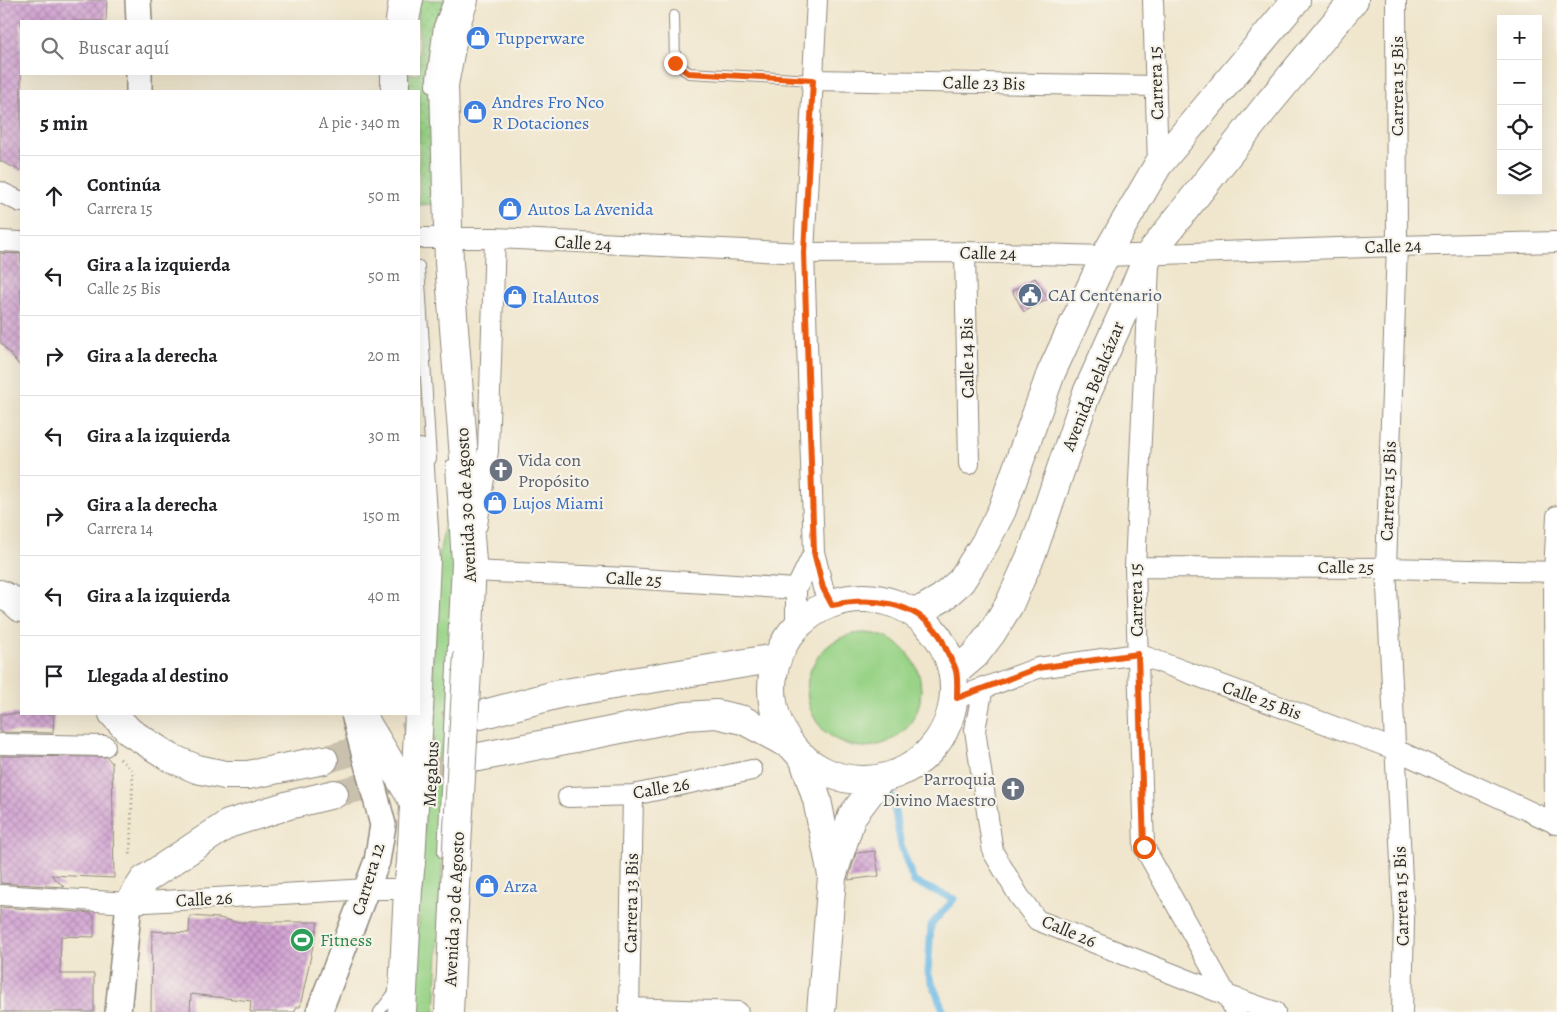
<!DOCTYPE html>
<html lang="es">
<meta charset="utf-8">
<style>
:root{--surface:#fff;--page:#f2f2f2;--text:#202124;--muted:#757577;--line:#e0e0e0}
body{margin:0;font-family:Alegreya,serif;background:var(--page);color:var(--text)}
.controls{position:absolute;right:15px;top:15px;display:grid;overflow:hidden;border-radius:0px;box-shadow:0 5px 20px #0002}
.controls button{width:45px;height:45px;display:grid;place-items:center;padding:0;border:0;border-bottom:1px solid var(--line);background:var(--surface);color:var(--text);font:25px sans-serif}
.stop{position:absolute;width:15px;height:15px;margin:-11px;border:4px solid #ea580c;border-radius:50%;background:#fff}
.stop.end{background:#ea580c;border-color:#fff;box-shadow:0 1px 5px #0008}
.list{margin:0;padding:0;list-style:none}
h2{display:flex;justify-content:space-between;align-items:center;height:65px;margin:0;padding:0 20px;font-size:21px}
h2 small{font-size:16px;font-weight:400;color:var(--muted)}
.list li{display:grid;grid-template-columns:32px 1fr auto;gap:15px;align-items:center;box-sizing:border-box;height:80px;padding:0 20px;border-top:1px solid var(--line)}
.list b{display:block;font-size:19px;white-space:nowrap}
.list p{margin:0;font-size:16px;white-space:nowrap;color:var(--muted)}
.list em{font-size:16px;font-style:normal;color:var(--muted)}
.icon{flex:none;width:28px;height:28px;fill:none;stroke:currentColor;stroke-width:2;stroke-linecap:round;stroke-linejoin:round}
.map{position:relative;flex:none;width:1557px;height:1012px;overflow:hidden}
.search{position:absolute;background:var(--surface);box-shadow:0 5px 20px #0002;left:20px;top:20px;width:400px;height:55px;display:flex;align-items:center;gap:12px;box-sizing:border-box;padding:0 18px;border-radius:0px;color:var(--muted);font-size:19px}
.panel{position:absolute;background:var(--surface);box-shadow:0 5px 20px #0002;left:20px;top:90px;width:400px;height:625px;border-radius:0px}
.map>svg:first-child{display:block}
</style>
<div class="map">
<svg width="1557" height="1012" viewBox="0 0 1557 1012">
<defs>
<pattern id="park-dots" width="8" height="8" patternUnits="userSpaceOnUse" patternTransform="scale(1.25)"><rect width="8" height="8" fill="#99d387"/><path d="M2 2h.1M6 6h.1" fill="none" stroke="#84b575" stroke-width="1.8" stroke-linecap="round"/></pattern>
<pattern id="building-cross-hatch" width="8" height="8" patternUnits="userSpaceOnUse" patternTransform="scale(1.25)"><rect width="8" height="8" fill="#cf9cd1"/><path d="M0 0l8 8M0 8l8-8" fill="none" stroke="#a87faa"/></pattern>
</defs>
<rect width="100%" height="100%" fill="#f7f3e8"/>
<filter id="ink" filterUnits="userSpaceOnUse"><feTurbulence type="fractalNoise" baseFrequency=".02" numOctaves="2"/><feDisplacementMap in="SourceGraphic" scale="10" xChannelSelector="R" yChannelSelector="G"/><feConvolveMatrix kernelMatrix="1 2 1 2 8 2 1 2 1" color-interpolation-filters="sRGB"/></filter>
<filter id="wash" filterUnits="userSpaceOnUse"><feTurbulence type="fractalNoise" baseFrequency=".0096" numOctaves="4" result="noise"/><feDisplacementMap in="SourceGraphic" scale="20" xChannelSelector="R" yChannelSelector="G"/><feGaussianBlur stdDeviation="1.12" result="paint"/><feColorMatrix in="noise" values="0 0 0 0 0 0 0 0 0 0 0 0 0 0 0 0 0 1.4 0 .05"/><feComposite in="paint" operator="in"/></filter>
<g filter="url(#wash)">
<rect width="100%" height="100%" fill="#f0e6cd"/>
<path fill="#99d387" stroke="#627f59" d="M446,517l11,46 -22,449h-21l24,-450z
M807 690a57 57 0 1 1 114 0a57 57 0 1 1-114 0Z"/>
<path fill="url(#park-dots)" stroke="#627f59" d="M418,0h31l-14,204 -16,1v-114h-11v-17h11z"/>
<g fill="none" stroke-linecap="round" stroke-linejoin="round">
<path stroke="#6cbae6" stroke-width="7" d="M888,785l7,27 6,34 13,36 40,17 -23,26 -3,48 16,39"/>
</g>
<g id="blocks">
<path fill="url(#building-cross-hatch)" d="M0,0h107l-1,21h-85v150l-21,-10z
M0,253l21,1v113l-21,-25z
M1035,278l13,21 -24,13 -12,-21z
M0,714h54l-1,19 -53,-1z
M0,756l107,1 5,6 2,115 -63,-3 13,12 -64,-4z
M875,851l4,25 -31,4 8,-27z
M0,907l91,6 3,3v21l-33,-1 -1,38h34v38h-94z
M190,916l29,2 17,4h82l-18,85h-4l-1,5h-45l1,-11 -60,-7 -1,18h-39l1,-81 37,2z"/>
</g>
</g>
<g filter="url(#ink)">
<use href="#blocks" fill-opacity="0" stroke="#8e887c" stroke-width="1"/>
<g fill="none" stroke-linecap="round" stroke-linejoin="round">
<path stroke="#c9c1ad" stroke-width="28" stroke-dasharray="28 14" stroke-linecap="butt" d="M324,760l156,-45
M334,794l144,-36"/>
<g stroke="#8e887c" stroke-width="12">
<path id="service" d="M674,16l1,47 14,10 124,7
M414,21l4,-21
M431,86l8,-60 10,-26
M419,266l12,193
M443,853l14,-290 -6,-98
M379,1012l17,-22"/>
</g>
<g stroke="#8e887c" stroke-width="22">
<path id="minor" d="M817,0l-13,253 10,299 9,36 9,17
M1153,0l5,165
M1396,0l1,246 -11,322 18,351 -2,93
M813,80l343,6
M0,192l21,10
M419,238h76l309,15 161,-1 140,4 292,-10 160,-4
M0,241l21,1
M965,252l4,212
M1149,266l-14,301 9,280 92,165
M477,525l11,-74 7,-213
M1135,567l251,1 171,4
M472,571l155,7 169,11
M796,622v-33l18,-37
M983,687l-8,43 18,122 26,44 18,24 189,75 49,17
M957,698l81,-30 100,-14 256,95 163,75
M0,744l105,2
M568,797l65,-2 119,-25
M1555,824l-1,-252 3,-56
M0,895l129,8 239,-14h40
M629,1008l109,4
M629,1012l4,-217"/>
</g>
<g stroke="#8e887c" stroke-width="28">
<path id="tertiary" d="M138,0l1,21
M139,74v17
M118,1012l11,-109
M319,1012l58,-151"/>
</g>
<g stroke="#8e887c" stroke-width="30">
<path id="secondary" d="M0,594l12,6 9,8
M772 689a91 91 0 1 1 182 0a91 91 0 1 1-182 0Z
M911,611l12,-2 19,-11 19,-17 24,-38 17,-33 49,-137 54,-117 53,-91 138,-165
M956,671l19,-16 16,-21 18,-29 24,-54 53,-156 63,-140 119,-151 86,-104
M113,714l17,18 41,26 26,11 28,6h23l76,-15
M480,715l79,-21 217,-36
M479,757l207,-41 30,-2 27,6 43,23
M803,757l14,43 15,75
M129,903l15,-23 84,-56 61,-19 45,-11
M821,1012l11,-135 20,-61 29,-38"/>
</g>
<g stroke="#8e887c" stroke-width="30">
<path id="primary" d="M464,0l-9,27 -11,58 5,178 23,299 -4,91
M400,21l3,-21
M395,91v-17
M419,453l7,108 -7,149
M402,1012l6,-123 3,-27
M449,1012l7,-148"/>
</g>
<path stroke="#8e887c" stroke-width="3" stroke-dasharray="1 4" stroke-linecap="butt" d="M120,759l13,12 -3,87"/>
<use href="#service" stroke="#fff" stroke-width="10"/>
<use href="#minor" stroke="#fff" stroke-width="20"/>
<use href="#tertiary" stroke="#fff" stroke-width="25"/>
<use href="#secondary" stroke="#fff" stroke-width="28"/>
<use href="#primary" stroke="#fff" stroke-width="28"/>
<g stroke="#8e887c" stroke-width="28" stroke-linecap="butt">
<path id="tertiary-bridge" d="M354,714l29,111 -6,36"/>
</g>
<g stroke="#8e887c" stroke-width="30" stroke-linecap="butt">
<path id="primary-bridge" d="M361,714l53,88
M411,862l8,-148
M456,864l12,-211"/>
</g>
<use href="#tertiary-bridge" stroke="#fff" stroke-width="25"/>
<use href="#primary-bridge" stroke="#fff" stroke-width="28"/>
</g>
</g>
<g fill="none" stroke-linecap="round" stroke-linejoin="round" filter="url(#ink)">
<path stroke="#ea580c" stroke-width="6" d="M675,63l13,10 125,7 -9,173 10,299 9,36 9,17c38,-8 84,-4 108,31 3,5 5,12 8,17 2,6 7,12 8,18 2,8 1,18 1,27l81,-30 100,-14 6,193"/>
</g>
<defs>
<g id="shop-disc" transform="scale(1.25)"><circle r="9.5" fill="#3f7fe0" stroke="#f7f3e8"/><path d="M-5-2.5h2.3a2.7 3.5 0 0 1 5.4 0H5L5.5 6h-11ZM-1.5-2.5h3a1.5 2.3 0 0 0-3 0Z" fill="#fff"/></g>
<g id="civic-disc" transform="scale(1.25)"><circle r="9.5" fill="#5c6f8a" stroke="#f7f3e8"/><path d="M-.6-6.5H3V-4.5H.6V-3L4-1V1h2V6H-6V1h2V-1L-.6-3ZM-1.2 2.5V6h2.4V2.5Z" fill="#fff"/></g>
<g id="church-disc" transform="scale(1.25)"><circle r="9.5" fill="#6b7280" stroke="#f7f3e8"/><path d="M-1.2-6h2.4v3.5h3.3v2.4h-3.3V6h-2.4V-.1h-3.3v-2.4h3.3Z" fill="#fff"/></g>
<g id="stadium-disc" transform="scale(1.25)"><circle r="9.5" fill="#2e9e5b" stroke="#f7f3e8"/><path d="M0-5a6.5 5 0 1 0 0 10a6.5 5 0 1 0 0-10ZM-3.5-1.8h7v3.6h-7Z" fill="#fff"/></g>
</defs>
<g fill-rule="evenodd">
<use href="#shop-disc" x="478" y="38"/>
<use href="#shop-disc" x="475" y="112"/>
<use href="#shop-disc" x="510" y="209"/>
<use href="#civic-disc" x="1030" y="295"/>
<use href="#shop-disc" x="515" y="297"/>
<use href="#church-disc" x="501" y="470"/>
<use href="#shop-disc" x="495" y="503"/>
<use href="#church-disc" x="1013" y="789"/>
<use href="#shop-disc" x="487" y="886"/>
<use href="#stadium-disc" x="302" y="940"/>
</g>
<g text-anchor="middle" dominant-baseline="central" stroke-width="4.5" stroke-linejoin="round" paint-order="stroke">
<g font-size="18" fill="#366cbe" stroke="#f7f3e8" text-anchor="start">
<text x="496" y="38">Tupperware</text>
<text x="492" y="102">Andres Fro Nco<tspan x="492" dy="21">R Dotaciones</tspan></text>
<text x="528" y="209">Autos La Avenida</text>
<text x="532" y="297">ItalAutos</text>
<text x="512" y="503">Lujos Miami</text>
<text x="504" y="886">Arza</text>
</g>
<g font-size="18" fill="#2b2b2b" stroke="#f7f3e8">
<text transform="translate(984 83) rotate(1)">Calle 23 Bis</text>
<text transform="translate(1156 83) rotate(-92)">Carrera 15</text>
<text transform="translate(1397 86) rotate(-90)">Carrera 15 Bis</text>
<text transform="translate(583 243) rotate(3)">Calle 24</text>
<text transform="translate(1393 246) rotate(-2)">Calle 24</text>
<text transform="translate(988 253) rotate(1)">Calle 24</text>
<text transform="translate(967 358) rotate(-91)">Calle 14 Bis</text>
<text transform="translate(1093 386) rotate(-68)">Avenida Belalcázar</text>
<text transform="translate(1388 491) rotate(-88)">Carrera 15 Bis</text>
<text transform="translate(466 505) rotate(-93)">Avenida 30 de Agosto</text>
<text x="1346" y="567">Calle 25</text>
<text transform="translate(634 579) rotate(3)">Calle 25</text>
<text transform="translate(1136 600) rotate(-91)">Carrera 15</text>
<text transform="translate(1262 700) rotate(20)">Calle 25 Bis</text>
<text transform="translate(431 774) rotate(-87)">Megabus</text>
<text transform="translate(661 788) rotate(-10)">Calle 26</text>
<text transform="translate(368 879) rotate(-73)">Carrera 12</text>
<text transform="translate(1401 896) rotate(-92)">Carrera 15 Bis</text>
<text transform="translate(204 899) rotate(-3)">Calle 26</text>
<text transform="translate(631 903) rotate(-89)">Carrera 13 Bis</text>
<text transform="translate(454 909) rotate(-87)">Avenida 30 de Agosto</text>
<text transform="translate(1069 931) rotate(23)">Calle 26</text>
</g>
<g font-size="18" fill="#4e5e75" stroke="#f7f3e8" text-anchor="start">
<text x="1048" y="295">CAI Centenario</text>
</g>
<g font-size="18" fill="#5b616d" stroke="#f7f3e8" text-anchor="start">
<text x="518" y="460">Vida con<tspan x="518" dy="21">Propósito</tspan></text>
<text x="996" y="779" text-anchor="end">Parroquia<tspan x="996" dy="21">Divino Maestro</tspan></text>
</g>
<g font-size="18" fill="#27864d" stroke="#f7f3e8" text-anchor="start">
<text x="320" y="940">Fitness</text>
</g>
</g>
</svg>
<div class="controls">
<button>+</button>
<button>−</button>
<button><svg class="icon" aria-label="locate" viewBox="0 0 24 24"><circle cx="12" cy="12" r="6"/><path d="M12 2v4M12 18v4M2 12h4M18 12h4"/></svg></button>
<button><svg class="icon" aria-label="layers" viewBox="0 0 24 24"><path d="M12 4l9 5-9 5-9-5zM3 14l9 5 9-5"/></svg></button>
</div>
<div class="stop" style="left:1144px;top:847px"></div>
<div class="stop end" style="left:675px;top:63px"></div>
<div class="search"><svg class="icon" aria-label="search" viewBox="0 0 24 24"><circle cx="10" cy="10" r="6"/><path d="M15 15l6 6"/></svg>Buscar aquí</div>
<section class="panel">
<h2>5 min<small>A pie · 340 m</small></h2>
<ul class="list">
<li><svg class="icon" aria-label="ahead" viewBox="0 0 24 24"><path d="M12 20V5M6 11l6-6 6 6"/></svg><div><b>Continúa</b><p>Carrera 15</p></div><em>50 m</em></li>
<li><svg class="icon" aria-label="left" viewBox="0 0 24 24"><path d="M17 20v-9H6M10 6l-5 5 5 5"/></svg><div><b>Gira a la izquierda</b><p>Calle 25 Bis</p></div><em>50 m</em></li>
<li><svg class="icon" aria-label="right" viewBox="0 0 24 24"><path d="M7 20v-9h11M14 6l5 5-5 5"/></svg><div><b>Gira a la derecha</b></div><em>20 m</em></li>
<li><svg class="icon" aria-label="left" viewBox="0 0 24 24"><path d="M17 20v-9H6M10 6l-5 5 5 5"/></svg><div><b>Gira a la izquierda</b></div><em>30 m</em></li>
<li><svg class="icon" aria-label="right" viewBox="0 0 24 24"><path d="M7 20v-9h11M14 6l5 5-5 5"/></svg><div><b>Gira a la derecha</b><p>Carrera 14</p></div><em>150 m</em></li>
<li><svg class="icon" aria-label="left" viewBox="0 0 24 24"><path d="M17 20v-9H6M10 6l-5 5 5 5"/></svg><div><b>Gira a la izquierda</b></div><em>40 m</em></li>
<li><svg class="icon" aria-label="arrive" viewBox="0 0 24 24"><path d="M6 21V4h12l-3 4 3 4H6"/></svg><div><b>Llegada al destino</b></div></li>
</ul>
</section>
</div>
